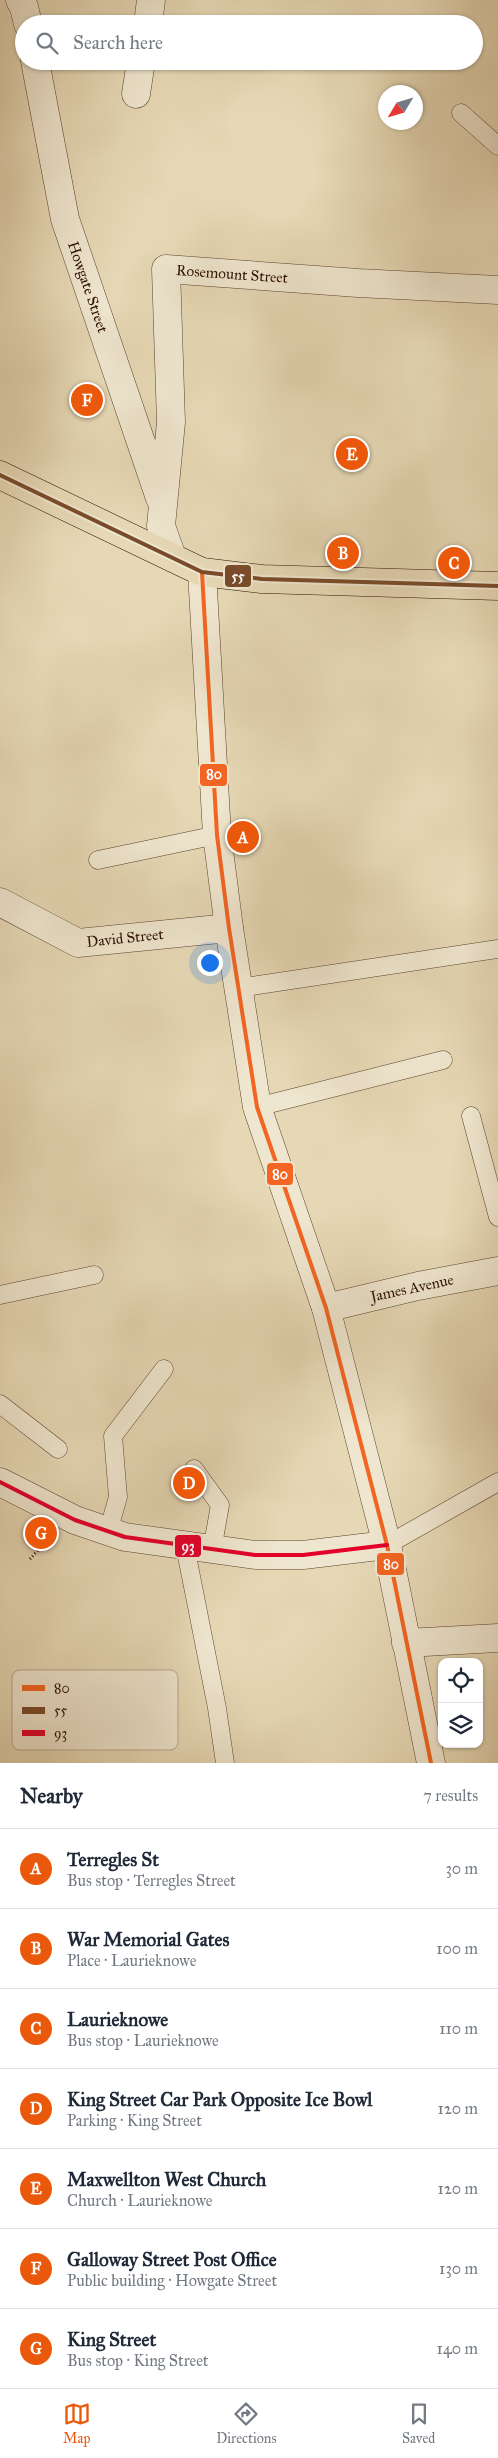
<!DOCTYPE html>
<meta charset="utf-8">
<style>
:root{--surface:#fff;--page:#f6f6f7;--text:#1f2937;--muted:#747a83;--line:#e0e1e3;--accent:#ea580c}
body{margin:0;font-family:"IM FELL Great Primer",serif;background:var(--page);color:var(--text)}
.controls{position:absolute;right:15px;bottom:15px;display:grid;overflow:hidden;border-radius:10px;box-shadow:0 1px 4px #0004}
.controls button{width:45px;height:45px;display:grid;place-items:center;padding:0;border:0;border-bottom:1px solid var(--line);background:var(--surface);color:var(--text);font:25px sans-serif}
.compass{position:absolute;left:378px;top:85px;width:45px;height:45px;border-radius:50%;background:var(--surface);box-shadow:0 1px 4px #0004;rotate:232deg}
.you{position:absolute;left:209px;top:962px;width:18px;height:18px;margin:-12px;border:4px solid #fff;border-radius:50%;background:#1a73e8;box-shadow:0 0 0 8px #1a73e833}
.badge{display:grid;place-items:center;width:32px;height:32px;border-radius:50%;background:var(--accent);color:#fff;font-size:16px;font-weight:700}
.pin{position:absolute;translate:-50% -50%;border:2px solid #fff;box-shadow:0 1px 5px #0006}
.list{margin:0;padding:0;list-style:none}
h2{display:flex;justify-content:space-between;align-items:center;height:65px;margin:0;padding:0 20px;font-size:21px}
h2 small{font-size:16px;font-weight:400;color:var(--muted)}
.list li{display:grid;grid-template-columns:32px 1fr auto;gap:15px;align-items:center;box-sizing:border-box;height:80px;padding:0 20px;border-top:1px solid var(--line)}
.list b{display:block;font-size:19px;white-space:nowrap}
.list p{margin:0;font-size:16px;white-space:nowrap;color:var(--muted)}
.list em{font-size:16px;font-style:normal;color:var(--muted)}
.icon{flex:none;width:28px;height:28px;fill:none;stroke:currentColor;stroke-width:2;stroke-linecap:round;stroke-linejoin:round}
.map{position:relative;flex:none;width:498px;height:1763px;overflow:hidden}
.search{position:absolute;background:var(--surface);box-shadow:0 1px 4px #0004;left:15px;right:15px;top:15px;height:55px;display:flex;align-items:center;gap:12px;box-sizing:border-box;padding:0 18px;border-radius:28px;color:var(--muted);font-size:19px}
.sheet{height:625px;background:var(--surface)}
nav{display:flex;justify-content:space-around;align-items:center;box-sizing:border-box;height:70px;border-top:1px solid var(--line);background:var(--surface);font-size:14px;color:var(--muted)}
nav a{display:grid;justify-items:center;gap:2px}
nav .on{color:var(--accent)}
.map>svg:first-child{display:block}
</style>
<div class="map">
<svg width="498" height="1763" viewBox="0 0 498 1763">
<rect width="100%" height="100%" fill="#e6d8b5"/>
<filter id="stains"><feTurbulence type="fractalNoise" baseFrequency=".004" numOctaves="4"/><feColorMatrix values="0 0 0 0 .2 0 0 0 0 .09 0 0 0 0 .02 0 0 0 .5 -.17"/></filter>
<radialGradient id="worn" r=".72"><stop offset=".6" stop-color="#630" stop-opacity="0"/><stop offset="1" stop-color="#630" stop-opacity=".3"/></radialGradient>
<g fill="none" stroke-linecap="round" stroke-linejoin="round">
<g stroke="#5b412d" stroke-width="19">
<path id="service" d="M461,113l37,33
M98,860l119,-25
M238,988l260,-39
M257,1107l186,-47
M471,1116l27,101
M0,1295l94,-20
M0,1404l58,45
M194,1469l26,36 -8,45
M108,1532l10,-35 -5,-61 51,-67
M387,1545l111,-63
M185,1546l32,162 8,55"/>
</g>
<g stroke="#5b412d" stroke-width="29">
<path id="minor" d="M20,0l4,7 4,17
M148,24l3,-24
M35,61l30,158 95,279
M136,94l5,-33
M172,557l-11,-31 10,-104 -5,-153 192,14 140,7
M0,902l78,41 151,-15
M326,1308l92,-22 80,-15
M0,1482l75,38 50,17 130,18h48l84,-10
M406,1643l92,-5"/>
</g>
<g stroke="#5b412d" stroke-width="29">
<path id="tertiary" d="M202,572l15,263 12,93 28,179 69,201 61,237 44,218"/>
</g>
<g stroke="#2d0f00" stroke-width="29">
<path id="primary" d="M0,475l202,97 60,7 236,7"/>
</g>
<path stroke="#2d0f00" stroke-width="3" stroke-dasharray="1 2.5" stroke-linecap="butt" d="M30,1559l18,-20"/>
<use href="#service" stroke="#efe6cf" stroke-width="18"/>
<use href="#minor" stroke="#efe6cf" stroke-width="28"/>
<use href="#tertiary" stroke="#efe6cf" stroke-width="28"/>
<use href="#primary" stroke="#e6d8b5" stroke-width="28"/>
<g stroke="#efe6cf" stroke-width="8">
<path id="bus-1" d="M202,572l15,263 12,93 28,179 69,201 61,237 44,218"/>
</g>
<g stroke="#efe6cf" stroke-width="8">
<path id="bus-2" d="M0,475l202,97 60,7 236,7"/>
</g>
<g stroke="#efe6cf" stroke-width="8">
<path id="bus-3" d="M0,1482l75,38 50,17 130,18h48l84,-10"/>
</g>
<use href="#bus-1" stroke="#f26522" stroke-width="4"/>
<use href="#bus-2" stroke="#7a4b2a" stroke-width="4"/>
<use href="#bus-3" stroke="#e4002b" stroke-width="4"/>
</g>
<g text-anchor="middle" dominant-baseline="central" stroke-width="5" stroke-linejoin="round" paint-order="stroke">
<g font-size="15" fill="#2d0f00" stroke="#efe6cf">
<text transform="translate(232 274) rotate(4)">Rosemount Street</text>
<text transform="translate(88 287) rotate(71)">Howgate Street</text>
<text transform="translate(125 938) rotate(-6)">David Street</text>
<text transform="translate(412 1288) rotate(-12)">James Avenue</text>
</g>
</g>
<rect x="12" y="1670" width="166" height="80" rx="8" fill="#efe6cf" stroke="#b5a691" stroke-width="1"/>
<rect x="22" y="1685" width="23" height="6" fill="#f26522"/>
<rect x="22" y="1707" width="23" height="7" fill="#7a4b2a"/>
<rect x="22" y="1730" width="23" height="6" fill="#e4002b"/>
<g font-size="14" fill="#2d0f00">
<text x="54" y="1693">80</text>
<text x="54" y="1715">55</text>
<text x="54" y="1738">93</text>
</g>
<g stroke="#efe6cf" stroke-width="2">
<rect x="224" y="564" width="28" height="24" rx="5" fill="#7a4b2a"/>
<rect x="199" y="763" width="29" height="24" rx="5" fill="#f26522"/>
<rect x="266" y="1162" width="28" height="24" rx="5" fill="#f26522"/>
<rect x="174" y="1534" width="28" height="24" rx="5" fill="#e4002b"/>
<rect x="376" y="1552" width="29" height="24" rx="5" fill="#f26522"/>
</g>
<g font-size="14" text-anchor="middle" font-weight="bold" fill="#fff">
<text x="238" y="581">55</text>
<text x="214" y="779">80</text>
<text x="280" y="1179">80</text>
<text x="188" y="1551">93</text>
<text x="391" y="1569">80</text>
</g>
<rect width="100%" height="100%" filter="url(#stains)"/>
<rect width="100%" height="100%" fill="url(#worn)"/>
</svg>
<div class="controls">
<button><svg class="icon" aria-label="locate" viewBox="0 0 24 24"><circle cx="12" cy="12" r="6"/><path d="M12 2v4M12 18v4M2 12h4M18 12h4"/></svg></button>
<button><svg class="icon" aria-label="layers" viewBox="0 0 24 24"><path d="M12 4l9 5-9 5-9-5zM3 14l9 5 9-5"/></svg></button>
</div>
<svg class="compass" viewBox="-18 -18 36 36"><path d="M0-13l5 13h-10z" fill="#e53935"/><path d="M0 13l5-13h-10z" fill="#747a83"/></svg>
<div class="you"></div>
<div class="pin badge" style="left:243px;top:837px">A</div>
<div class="pin badge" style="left:343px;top:553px">B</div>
<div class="pin badge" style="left:454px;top:563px">C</div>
<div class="pin badge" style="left:189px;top:1483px">D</div>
<div class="pin badge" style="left:352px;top:454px">E</div>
<div class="pin badge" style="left:87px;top:400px">F</div>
<div class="pin badge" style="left:41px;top:1533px">G</div>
<div class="search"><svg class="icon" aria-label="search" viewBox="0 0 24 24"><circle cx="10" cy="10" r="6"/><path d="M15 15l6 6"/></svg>Search here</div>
</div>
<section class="sheet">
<h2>Nearby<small>7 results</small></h2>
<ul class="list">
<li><span class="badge">A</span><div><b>Terregles St</b><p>Bus stop · Terregles Street</p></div><em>30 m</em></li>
<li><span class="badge">B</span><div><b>War Memorial Gates</b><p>Place · Laurieknowe</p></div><em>100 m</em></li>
<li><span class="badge">C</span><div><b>Laurieknowe</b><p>Bus stop · Laurieknowe</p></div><em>110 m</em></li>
<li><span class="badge">D</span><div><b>King Street Car Park Opposite Ice Bowl</b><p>Parking · King Street</p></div><em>120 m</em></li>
<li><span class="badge">E</span><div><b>Maxwellton West Church</b><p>Church · Laurieknowe</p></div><em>120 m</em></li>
<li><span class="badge">F</span><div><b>Galloway Street Post Office</b><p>Public building · Howgate Street</p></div><em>130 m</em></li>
<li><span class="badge">G</span><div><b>King Street</b><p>Bus stop · King Street</p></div><em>140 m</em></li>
</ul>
</section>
<nav>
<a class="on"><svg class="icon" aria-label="map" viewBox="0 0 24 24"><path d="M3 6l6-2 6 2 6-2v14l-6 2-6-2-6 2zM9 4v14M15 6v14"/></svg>Map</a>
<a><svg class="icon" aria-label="directions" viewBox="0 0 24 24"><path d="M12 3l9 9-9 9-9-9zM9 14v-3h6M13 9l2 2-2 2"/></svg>Directions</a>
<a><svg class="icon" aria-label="saved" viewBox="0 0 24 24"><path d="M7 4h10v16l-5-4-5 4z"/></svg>Saved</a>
</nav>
